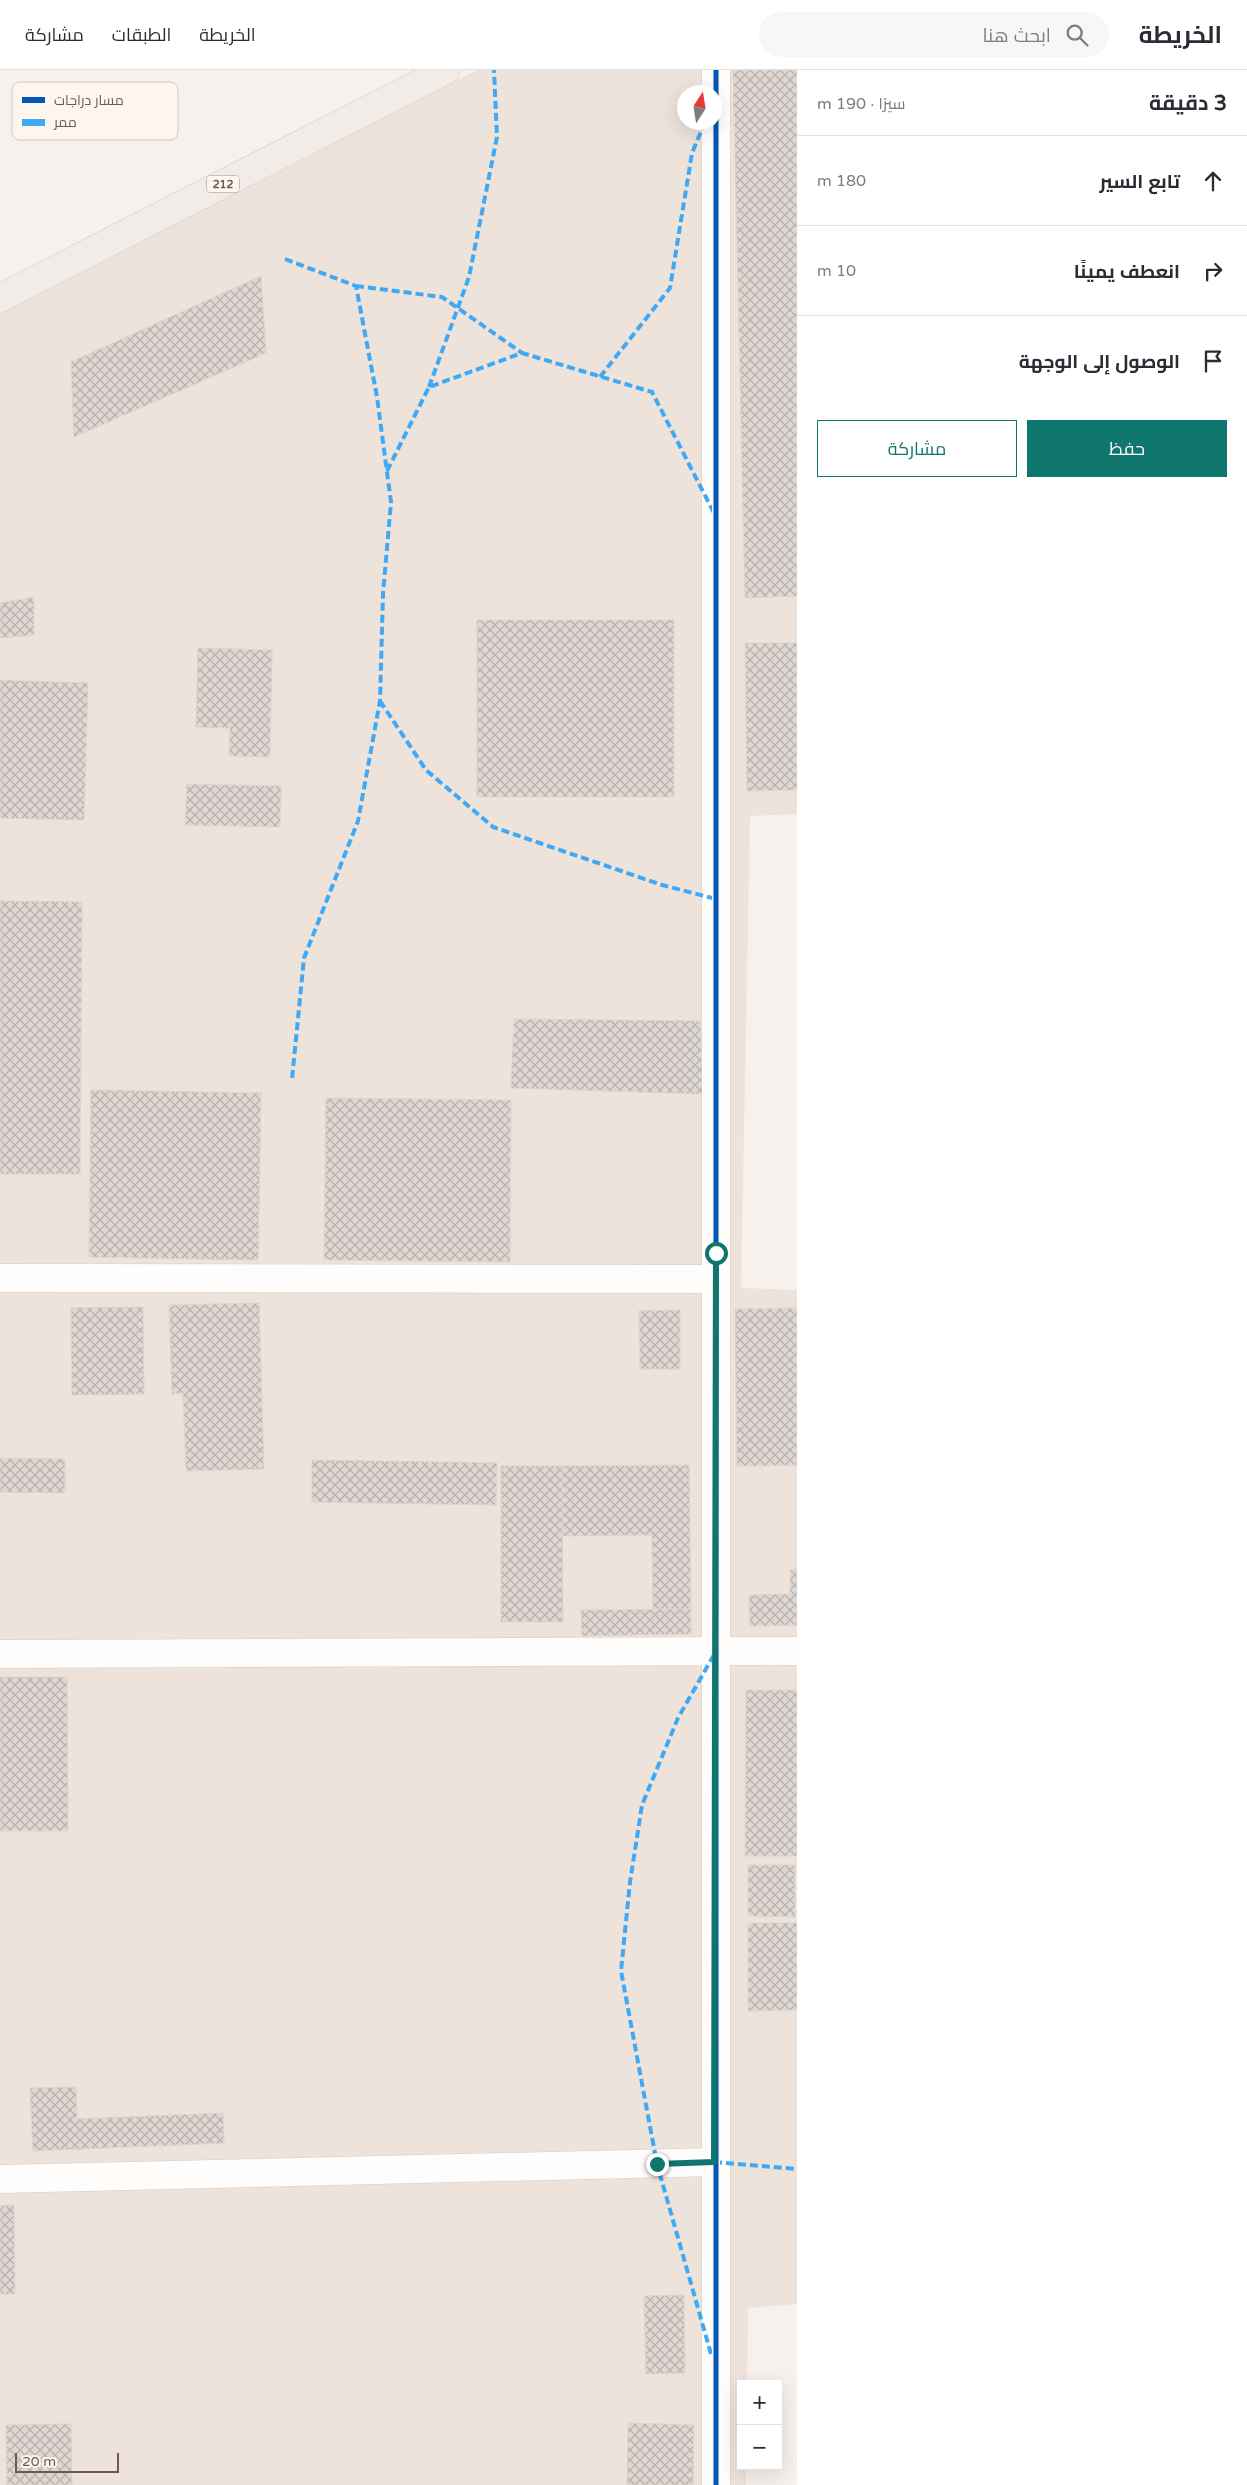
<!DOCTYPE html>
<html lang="ar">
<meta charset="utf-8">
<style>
:root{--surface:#fff;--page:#f7f7f7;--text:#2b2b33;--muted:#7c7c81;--line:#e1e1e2;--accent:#0f766e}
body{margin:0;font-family:"Varela Round",Cairo,sans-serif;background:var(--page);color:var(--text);direction:rtl}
.controls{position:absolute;right:15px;bottom:15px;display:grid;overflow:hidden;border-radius:0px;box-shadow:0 5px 20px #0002}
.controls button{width:45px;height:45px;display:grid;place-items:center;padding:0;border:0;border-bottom:1px solid var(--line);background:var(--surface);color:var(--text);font:25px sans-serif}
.compass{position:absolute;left:677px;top:15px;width:45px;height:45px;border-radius:50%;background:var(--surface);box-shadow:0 5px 20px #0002;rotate:12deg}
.scale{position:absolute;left:15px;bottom:12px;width:104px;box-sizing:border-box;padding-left:5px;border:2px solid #72574e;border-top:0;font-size:14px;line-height:18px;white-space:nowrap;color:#72574e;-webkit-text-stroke:4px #fdf6ee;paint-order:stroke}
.stop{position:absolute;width:15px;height:15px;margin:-11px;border:4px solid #0f766e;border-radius:50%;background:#fff}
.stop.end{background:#0f766e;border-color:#fff;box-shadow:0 1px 5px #0008}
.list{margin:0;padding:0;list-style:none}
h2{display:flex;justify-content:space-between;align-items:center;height:65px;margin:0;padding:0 20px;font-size:21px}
h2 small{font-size:16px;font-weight:400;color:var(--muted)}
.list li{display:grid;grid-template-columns:32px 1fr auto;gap:15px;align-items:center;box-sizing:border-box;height:90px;padding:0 20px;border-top:1px solid var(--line)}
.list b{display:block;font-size:19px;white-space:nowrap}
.list em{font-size:16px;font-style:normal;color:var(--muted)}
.actions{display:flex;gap:10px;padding:15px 20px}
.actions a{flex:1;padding:11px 0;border:1px solid var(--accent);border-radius:0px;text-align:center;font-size:18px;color:var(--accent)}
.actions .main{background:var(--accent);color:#fff}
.icon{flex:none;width:28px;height:28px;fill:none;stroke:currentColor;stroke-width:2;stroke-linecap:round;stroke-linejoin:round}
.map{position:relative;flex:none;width:797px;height:2415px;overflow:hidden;direction:ltr}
header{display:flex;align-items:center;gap:30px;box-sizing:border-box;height:70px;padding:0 25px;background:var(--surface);border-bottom:1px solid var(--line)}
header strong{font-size:24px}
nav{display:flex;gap:28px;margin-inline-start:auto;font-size:18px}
.search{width:350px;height:45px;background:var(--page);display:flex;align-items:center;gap:12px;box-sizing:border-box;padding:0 18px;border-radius:28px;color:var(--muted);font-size:19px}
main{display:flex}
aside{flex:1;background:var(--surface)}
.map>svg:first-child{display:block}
</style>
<header>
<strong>الخريطة</strong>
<div class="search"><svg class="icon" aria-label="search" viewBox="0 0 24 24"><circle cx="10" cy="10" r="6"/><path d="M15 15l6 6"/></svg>ابحث هنا</div>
<nav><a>الخريطة</a><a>الطبقات</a><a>مشاركة</a></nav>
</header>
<main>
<aside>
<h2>3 دقيقة<small>سيرًا · 190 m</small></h2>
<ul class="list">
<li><svg class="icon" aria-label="ahead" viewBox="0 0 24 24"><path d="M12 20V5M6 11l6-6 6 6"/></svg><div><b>تابع السير</b></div><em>180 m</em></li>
<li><svg class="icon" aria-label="right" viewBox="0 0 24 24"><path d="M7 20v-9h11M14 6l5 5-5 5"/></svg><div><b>انعطف يمينًا</b></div><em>10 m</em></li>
<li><svg class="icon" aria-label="arrive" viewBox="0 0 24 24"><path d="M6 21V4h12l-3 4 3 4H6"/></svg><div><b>الوصول إلى الوجهة</b></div></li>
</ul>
<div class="actions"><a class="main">حفظ</a><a>مشاركة</a></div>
</aside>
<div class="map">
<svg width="797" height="2415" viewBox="0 0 797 2415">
<defs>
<pattern id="building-cross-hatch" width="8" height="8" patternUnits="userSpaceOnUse" patternTransform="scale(1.25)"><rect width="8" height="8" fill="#dfd7d2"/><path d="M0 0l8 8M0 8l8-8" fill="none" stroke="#b9b1ad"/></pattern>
</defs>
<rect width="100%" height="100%" fill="#f6f1ec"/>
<path fill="#eee3da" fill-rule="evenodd" d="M478,0h319v744l-47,2 -9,472 56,2v1014l-49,4 -1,76h-6v82h5v19h-746v-2190zM684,22h30v30h-30z"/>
<path fill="url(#building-cross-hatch)" stroke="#ded4cf" d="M733,0h64v526l-52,2z
M261,206l5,77 -192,84 -3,-75z
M34,527v38l-34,3v-35z
M477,550h197v177h-197z
M745,573h52v147l-50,1z
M198,578l74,2 -2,107 -41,-1 1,-28 -34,-1z
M0,610l88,3 -4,137 -84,-2z
M187,714l94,2 -1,41 -95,-2z
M0,831l82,1 -2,272h-80z
M514,949l186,2 3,73 -192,-6z
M91,1020l170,3 -3,167 -169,-3z
M326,1028l185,2 -1,162 -186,-2z
M259,1233l5,166 -78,2 -3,-78 -11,1 -3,-89z
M143,1237l1,87 -72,1 -1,-87z
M797,1238v157l-60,1 -2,-157z
M680,1240v59h-40l-1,-58z
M0,1388l65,1v34l-65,-1z
M312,1390l185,3 -1,42 -184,-3z
M689,1395l2,144h-38l-1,-74 -89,1 -1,-70z
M501,1396h61l1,156h-62z
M797,1499v56l-47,1 -1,-31 41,-1v-24z
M691,1539v25l-109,2 -1,-26z
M0,1607h67l1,154h-68z
M746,1620h51v166h-52z
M748,1795h47v52l-47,-1z
M748,1853h49v87l-49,1z
M76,2017l1,32 146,-6 1,30 -191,8 -3,-63z
M14,2135l1,89h-15v-88z
M684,2225l1,78 -39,1 -2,-78z
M628,2353l66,2 -1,60h-66z
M71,2354l1,61h-65l-1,-60z"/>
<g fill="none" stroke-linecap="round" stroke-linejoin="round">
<g stroke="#d3ccc7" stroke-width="29">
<path id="minor" d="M0,1208l716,1
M0,1584l797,-3
M0,2109l714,-17
M716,2415v-2415"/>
</g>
<g stroke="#d5ccc7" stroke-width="29">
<path id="primary" d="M0,228l446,-228"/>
</g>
<use href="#minor" stroke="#fefdfc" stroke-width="28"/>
<use href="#primary" stroke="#f1ece7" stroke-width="28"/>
<path stroke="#3fa9f5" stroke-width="4" stroke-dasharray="8 4" stroke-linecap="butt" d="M285,189l71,27 21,111 14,105 -8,92 -3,107 -22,120 -54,137 -12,121
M356,216l86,11 80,56
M600,307l70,-89 22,-135 13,-31
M429,317l40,-110 28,-140 -3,-67
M387,401l42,-84 93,-34 130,39 62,121
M380,631l46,69 67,57 169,58 54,14
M714,2092l83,7
M711,2284l-54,-190 -36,-193 9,-89 12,-77 36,-87 37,-65"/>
<g stroke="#fdf6ee" stroke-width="8">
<path id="cycleway" d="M716,2415v-2415"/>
</g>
<use href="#cycleway" stroke="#0057b8" stroke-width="5"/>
</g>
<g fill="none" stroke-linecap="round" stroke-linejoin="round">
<path stroke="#0f766e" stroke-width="6" d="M657,2094l57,-2 2,-909"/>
</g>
<g text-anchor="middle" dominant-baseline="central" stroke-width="4" stroke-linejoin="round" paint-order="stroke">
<rect fill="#fdf6ee" stroke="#9c877e" stroke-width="1" x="207" y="105.5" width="32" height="17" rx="4"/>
<g font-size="11" font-weight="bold" fill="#72574e">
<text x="223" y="114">212</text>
</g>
</g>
<rect x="12" y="12" width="166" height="58" rx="8" fill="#fdf6ee" stroke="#d3c6be" stroke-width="1"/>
<rect x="22" y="27" width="23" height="6" fill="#0057b8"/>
<rect x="22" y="49" width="23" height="7" fill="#3fa9f5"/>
<g font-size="14" fill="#72574e">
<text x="54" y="35">مسار دراجات</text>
<text x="54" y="57">ممر</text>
</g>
</svg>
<div class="controls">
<button>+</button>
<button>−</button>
</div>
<svg class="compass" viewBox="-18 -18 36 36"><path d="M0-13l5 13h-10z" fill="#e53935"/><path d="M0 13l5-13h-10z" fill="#7c7c81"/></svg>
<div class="scale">20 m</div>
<div class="stop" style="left:716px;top:1183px"></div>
<div class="stop end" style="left:657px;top:2094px"></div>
</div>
</main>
